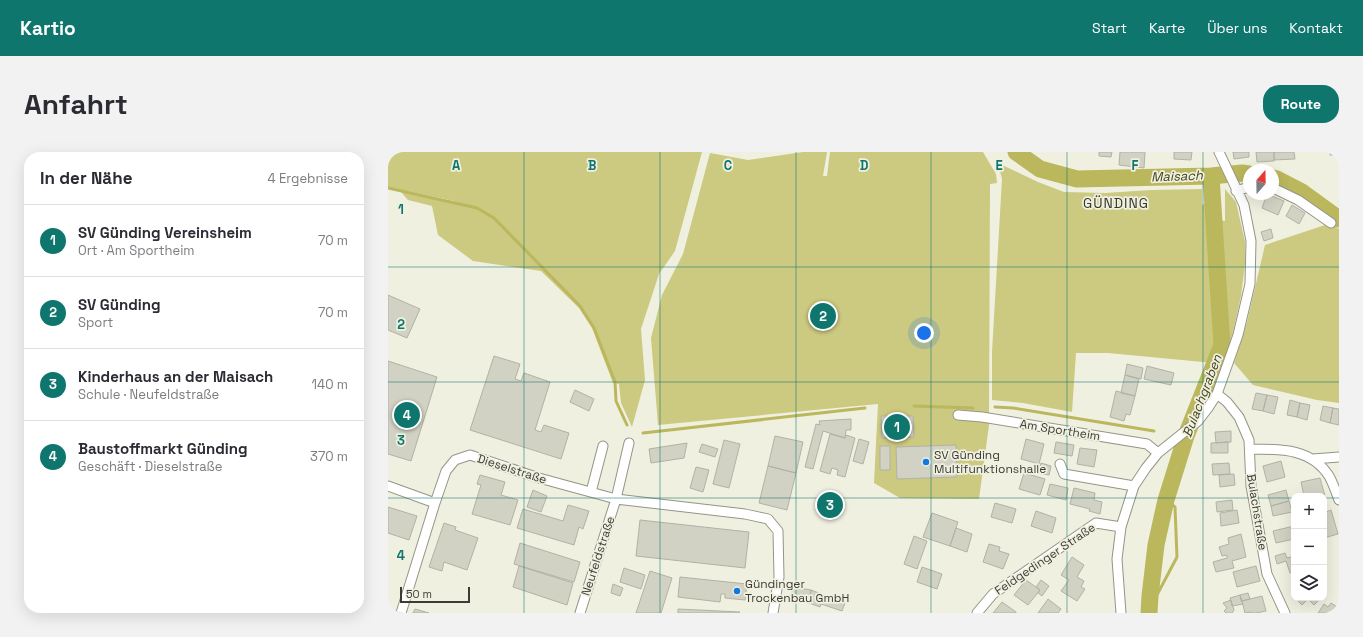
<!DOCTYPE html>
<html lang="de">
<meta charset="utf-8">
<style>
:root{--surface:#fff;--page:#f2f2f3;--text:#2b2b33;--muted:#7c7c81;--line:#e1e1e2;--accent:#0f766e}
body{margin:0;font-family:"Space Grotesk",sans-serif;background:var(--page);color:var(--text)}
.controls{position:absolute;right:12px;bottom:12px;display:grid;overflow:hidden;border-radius:8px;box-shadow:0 4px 16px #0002}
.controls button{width:36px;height:36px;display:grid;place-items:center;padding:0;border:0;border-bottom:1px solid var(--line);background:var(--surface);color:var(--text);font:20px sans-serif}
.compass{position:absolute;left:855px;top:12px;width:36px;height:36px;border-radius:50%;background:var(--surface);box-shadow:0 4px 16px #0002;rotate:20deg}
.scale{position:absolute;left:12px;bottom:10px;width:70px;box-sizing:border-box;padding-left:4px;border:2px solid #3c3c36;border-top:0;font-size:11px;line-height:14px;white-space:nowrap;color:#3c3c36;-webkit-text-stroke:3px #f0f0e1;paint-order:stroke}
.you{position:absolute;left:536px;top:181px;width:14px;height:14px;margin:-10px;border:3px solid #fff;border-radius:50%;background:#1a73e8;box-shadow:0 0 0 6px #1a73e833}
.badge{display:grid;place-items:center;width:26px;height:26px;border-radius:50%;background:var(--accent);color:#fff;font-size:13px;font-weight:700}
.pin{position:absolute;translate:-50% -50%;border:2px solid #fff;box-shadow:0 1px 4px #0006}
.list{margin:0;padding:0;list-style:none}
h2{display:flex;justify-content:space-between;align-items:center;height:52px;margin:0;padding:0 16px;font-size:17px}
h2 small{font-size:13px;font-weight:400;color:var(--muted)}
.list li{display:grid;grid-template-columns:26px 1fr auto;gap:12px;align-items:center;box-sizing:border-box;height:72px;padding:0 16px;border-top:1px solid var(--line)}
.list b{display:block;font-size:15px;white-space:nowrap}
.list p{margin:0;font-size:13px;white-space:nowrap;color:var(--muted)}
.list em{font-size:13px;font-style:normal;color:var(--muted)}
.icon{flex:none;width:22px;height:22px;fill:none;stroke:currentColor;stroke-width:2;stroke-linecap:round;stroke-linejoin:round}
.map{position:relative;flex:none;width:951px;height:461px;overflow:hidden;border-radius:16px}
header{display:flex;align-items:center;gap:24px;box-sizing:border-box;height:56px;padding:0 20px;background:var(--accent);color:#fff}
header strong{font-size:19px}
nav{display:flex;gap:22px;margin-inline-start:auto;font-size:14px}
.intro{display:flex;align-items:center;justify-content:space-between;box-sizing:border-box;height:96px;padding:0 24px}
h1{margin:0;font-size:28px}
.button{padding:10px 18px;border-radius:16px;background:var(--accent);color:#fff;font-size:14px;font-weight:700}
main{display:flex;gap:24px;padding:0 24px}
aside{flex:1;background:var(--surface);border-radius:16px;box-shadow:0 4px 16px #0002}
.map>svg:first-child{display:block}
</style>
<header>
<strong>Kartio</strong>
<nav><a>Start</a><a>Karte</a><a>Über uns</a><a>Kontakt</a></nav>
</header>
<div class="intro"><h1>Anfahrt</h1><a class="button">Route</a></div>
<main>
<aside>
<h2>In der Nähe<small>4 Ergebnisse</small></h2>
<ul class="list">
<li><span class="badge">1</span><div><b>SV Günding Vereinsheim</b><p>Ort · Am Sportheim</p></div><em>70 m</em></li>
<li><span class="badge">2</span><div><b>SV Günding</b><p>Sport</p></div><em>70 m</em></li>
<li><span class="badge">3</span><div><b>Kinderhaus an der Maisach</b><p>Schule · Neufeldstraße</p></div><em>140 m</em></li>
<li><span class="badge">4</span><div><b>Baustoffmarkt Günding</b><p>Geschäft · Dieselstraße</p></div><em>370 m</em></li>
</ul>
</aside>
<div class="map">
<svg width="951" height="461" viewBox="0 0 951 461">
<rect width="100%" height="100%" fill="#f0f0e1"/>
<path fill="#ccc980" d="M0,0h314l-27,99 -16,23 -18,55 4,51 -13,47 -11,-24 -2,-19 -6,-1 -21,-55 -13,-20 -38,-37 -68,-10 -35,-26 -6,-29 -24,-6 -7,-8 58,10 -71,-15z
M415,0h24l-4,24h4l3,-24h153l13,22 1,9 -7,1 -1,241 -10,74 -79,-1 -26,-15 4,-79 -220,21 -7,-87 11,-43 21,-41 27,-101 38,7z
M610,11l40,19 26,10 41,1 46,-3 51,-1v16l7,-4 10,19 6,1v-32l11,13 9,40v22l-4,32 -8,36 -9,32 -116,-11h-32l-4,59 -49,-9 -31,-3v-48l10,-173z
M943,71l8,6v174l-22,-3 -64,-15 -19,-22 13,-41 18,-77z"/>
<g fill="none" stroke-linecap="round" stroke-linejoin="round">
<path stroke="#bbb75d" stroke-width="3" d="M0,36l89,20 17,10 86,88 14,22 21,54 1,19 11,24
M526,254l59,2
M607,255l18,1 141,23
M255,281l222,-25
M761,458l28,-53 -2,-50 -9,-7"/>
<path stroke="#bbb75d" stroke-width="17" d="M628,0l24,17 37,10 134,-3 31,-3 7,1
M885,26l4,1 25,13 37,27
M761,461l1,-17 6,-51 10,-45 20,-64 36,-91 -11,-169"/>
</g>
<path fill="#d2d2c4" stroke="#b2b2a4" d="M711,0h13l-1,5 -12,-1z
M732,0h25l-1,16 -25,-3z
M786,0h18l-1,8 -17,-1z
M845,0h16v5l-15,2z
M868,0h18v9l-17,1z
M886,0h20l1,7 -21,1z
M942,0h9v3h-9z
M879,42l17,7 -6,14 -16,-7z
M904,53l13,8 -6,11 -13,-8z
M883,77l2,9 -9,3 -3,-9z
M0,143l32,14 -13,29 -19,-8z
M106,204l26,8 -5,15 6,2 3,-8 26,9 -15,48 6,2 3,-7 25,8 -8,26 -91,-29z
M0,209l49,16 -26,84 -23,-7z
M739,212l16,4 -2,11 -16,-4z
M759,214l27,7 -3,12 -27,-6z
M737,223l14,4 -4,17 -14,-3z
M187,238l19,9 -5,12 -19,-9z
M728,239l19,5 -5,19 -4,-1 -2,7 -14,-4z
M868,241l11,2 -4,16 -11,-2z
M879,243l11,2 -4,17 -11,-3z
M902,248l10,3 -3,14 -10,-2z
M912,251l10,2 -3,15 -10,-3z
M935,254l10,2 -3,15 -10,-3z
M945,256l6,1v16l-9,-2z
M493,264h32l1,21 -32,1z
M463,267v11h-5l-1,8 -22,-7 -10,38 -8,-2 11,-43 4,1 -1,-4z
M843,279v11l-15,1 -1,-11z
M442,282l15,4 1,-3 9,3 -10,39 -8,-2 1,-5 -6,-2 -2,6 -10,-3z
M387,284l28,6 -7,31 -28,-7z
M471,287l10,3 -6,22 -10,-3z
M638,287l18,5 -5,20 -18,-5z
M336,288l16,4 -11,44 -16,-4z
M668,290l18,3 -2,11 -18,-3z
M840,290v11h-17v-10z
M299,291l-3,15 -33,5 -2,-14z
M314,292l16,5 -3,8 -16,-5z
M568,293l1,32 -60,2 -1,-32z
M492,294h10v24h-10z
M692,296l17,2 -3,17 -17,-3z
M893,309l4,16 -18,5 -4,-16z
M653,311l10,3 -2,9 -11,-2z
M841,311l1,11 -17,1 -1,-11z
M380,314l28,7 -9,37 -28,-7z
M308,315l13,3 -6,22 -13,-4z
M636,321l21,6 -5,16 -21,-6z
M846,322l1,11 -15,2 -1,-12z
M92,323l25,7 -4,13 17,5 -8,25 -38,-11 9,-29 -4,-1z
M932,326l6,22 -2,1v-5h-20l-3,-14z
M662,332l18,4 -2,12 -19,-5z
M686,336l21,5 -1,7 8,2 -2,12 -11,-3 1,-2 -20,-5z
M145,338l14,6 -6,16 -14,-5z
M898,338l3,11 -18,5 -3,-11z
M844,348l1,10 -16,2 -1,-10z
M901,349l3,11 -19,4 -2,-10z
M607,351l21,6 -4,14 -21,-6z
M180,353l21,6 -6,18 -4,-2 -5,18 -57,-17 6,-19 40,12z
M0,355l29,9 -8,24 -21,-7z
M849,358l2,13 -18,3 -1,-13z
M943,358l7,24 -14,4v-25z
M648,359l20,7 -4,15 -21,-7z
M544,361l26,9 -8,24 -27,-9z
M252,368l109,12 -4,36 -109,-12z
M56,371l12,4 -1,3 23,8 -11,32 -23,-8 -2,9 -13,-4z
M906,374v13l-18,4 -3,-12z
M568,376l16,6 -5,18 -17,-6z
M853,382l5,23 -14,4 2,7 -18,4 -3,-10 14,-4v-3l-5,1 -3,-9 10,-3 -1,-6z
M526,384l13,5 -10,28 -13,-5z
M132,391l60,19 -6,20 -60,-18z
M601,392l11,3 -1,4 10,3 -6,15 -20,-7z
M897,401l2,5 7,-2v15l-4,2 -4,-12 -9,3 -2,-8z
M684,405l12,8 -7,12 7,4 -3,6 4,2 -8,12 -16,-10 8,-11 -8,-5z
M131,414l54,17 -6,22 -54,-18z
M868,414l4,15 -23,6 -4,-15z
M534,415l20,7 -5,15 -20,-7z
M236,416l21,7 -4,14 -21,-7z
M262,419l22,7 -11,35h-25z
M292,425l67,7 -2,16 -20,-2v-4h-4l-1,8 -42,-5z
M638,428l14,10 -12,15 -14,-10z
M653,428l8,6 -7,10 -4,-3 2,-3 -4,-3z
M225,432l10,4 -3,8 -9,-3z
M405,435l18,3 -2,13 -19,-3z
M423,438l34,13 -3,8 -21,-7 -1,3 -11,-4z
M860,441l2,6 -9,2 -1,-6z
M852,443l3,9 -11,2 -2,-8z
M874,444l4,15 -10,2h-4v-1l-7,1 -3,-12z
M907,446h26l-7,7 -6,-6 -6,6z
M660,447l13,10 -3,4h-20z
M843,448l3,10 -2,3h-6l-2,-2 3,-3 -4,-5z
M614,450l14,10v1h-23z
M943,451l8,5v5h-21l6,-9 4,3z
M27,457l14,4h-16z
M290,457l62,3 -1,1h-61z"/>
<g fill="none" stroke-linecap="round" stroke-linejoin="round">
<g stroke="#959587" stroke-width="11">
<path id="street" d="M885,36l25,12 33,23
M848,39l13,-4
M829,242l10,8 12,15 10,23 2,46 16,88 18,39
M570,263l24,2 165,27 11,9
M862,297c30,0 61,-1 79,27 4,7 7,16 10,24
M925,307l26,-2
M672,312l4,10 70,12
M0,334l47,17
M203,340l12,-46
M13,461l34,-110 11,-32 9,-11 15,-5 69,23 77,21 129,15 23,5 10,12 1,46 -6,36
M192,461l36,-114 13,-56
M589,461l16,-19 103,-71 25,4
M733,461l-4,-54 4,-32 13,-41 12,-18 12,-15 40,-32 10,-13 9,-14 21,-59 12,-51 1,-43 -7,-36 -25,-53"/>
</g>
<use href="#street" stroke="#fff" stroke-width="9"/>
</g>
<path fill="none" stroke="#0f766e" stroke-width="1" stroke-opacity="0.55" d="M136,0v461M272,0v461M408,0v461M543,0v461M679,0v461M815,0v461M0,115h951M0,230h951M0,346h906M936,346h15"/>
<g fill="#107ae2" stroke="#f0f0e1" stroke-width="1.5">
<circle cx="538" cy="310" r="4"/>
<circle cx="349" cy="439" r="4"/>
</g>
<g text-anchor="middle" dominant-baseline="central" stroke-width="3.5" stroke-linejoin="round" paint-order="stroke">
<g font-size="12" fill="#3c3c36" stroke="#f0f0e1">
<text transform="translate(672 278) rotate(9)">Am Sportheim</text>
<text transform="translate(124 317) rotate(18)">Dieselstraße</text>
<text transform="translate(869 360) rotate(81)">Bulachstraße</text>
<text transform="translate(210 404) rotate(-72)">Neufeldstraße</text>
<text transform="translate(657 407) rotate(-34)">Feldgedinger Straße</text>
</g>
<g font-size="12" fill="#3c3c36" stroke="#f0f0e1" text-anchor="start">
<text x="546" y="303">SV Günding<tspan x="546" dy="14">Multifunktionshalle</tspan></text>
<text x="357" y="432">Gündinger<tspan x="357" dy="14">Trockenbau GmbH</tspan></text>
</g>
<g font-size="13" font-style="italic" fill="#44431c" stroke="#f0f0e1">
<text transform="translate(789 24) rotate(-2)">Maisach</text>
<text transform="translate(814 244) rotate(-69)">Bulachgraben</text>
</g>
<g font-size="14" letter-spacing="1" fill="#37372b" stroke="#f0f0e1">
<text x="728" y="51">GÜNDING</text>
</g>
</g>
<g font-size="13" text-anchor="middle" font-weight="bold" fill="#0f766e" stroke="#f0f0e1" stroke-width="3.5" stroke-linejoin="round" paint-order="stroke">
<text x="68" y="18">A</text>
<text x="204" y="18">B</text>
<text x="340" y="18">C</text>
<text x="476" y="18">D</text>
<text x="611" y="18">E</text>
<text x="747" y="18">F</text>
<text x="13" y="62">1</text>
<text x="13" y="177">2</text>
<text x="13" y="293">3</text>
<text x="13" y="408">4</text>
</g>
</svg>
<div class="controls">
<button>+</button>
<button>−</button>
<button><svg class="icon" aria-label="layers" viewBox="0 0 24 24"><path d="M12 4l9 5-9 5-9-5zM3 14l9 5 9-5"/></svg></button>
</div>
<svg class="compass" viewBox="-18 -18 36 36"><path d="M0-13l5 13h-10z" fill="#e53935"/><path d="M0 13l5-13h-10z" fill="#7c7c81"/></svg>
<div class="scale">50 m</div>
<div class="you"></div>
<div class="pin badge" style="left:509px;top:275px">1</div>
<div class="pin badge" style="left:435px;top:164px">2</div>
<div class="pin badge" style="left:442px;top:353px">3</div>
<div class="pin badge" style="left:19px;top:263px">4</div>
</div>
</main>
